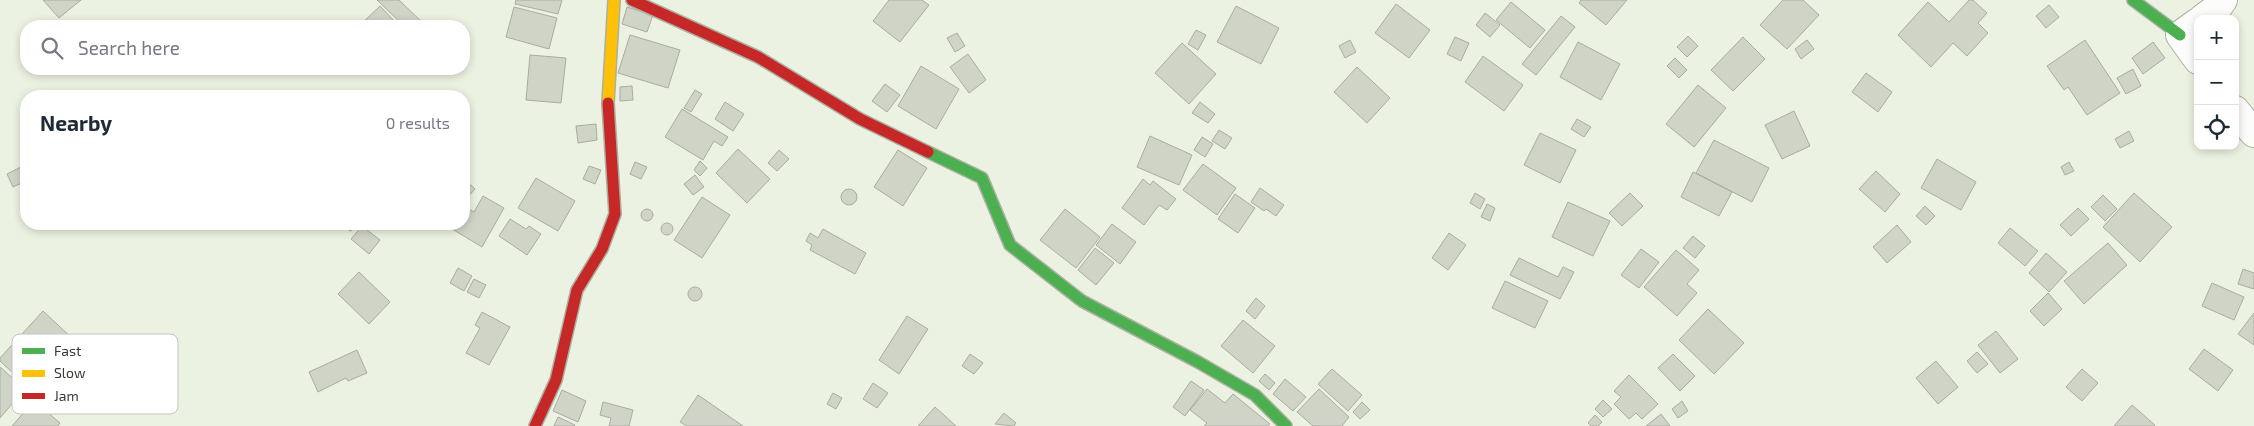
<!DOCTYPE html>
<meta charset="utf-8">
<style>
:root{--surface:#fff;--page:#f6f6f7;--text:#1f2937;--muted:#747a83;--line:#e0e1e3}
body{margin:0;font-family:"Exo 2",sans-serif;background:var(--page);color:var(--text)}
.controls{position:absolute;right:15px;top:15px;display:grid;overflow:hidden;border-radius:10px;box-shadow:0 2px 8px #0003}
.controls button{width:45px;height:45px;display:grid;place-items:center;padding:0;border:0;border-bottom:1px solid var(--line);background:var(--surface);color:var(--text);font:25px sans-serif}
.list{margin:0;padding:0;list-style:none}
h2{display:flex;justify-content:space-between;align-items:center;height:65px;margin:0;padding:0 20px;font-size:21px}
h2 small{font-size:16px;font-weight:400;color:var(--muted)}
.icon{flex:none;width:28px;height:28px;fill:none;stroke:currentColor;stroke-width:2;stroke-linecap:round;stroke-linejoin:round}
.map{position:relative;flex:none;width:2254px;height:426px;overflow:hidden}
.search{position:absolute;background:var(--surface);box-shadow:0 2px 8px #0003;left:20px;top:20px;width:450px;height:55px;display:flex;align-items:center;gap:12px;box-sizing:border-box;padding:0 18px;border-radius:20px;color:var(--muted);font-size:19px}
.panel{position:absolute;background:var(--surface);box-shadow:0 2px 8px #0003;left:20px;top:90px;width:450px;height:140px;border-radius:20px}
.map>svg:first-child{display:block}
</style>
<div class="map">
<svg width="2254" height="426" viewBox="0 0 2254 426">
<rect width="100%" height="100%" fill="#ecf2e1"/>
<path fill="#cfd4c7" stroke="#a8ada0" d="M43,0h38l-22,18z
M377,0h22l26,25 -21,1z
M516,0h46l-4,14 -43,-10z
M889,0h33l7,5 -29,37 -27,-21z
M1581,0h46l-21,25 -27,-22z
M1783,0h20l16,15 -32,34 -27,-24z
M1969,0h4l14,13 -9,10 10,10 -21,23 -14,-13 -22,24 -33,-32 30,-33 21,20z
M1511,2l34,28 -15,18 -34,-28z
M1396,4l34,26 -21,28 -34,-25z
M2049,5l10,12 -13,11 -10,-12z
M380,6l19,20h-40z
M1236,6l43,22 -18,36 -44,-22z
M514,7l43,11 -8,31 -43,-12z
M627,7l26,8 -6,17 -25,-8z
M1485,13l15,12 -10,12 -14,-12z
M1561,16l14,11 -39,48 -14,-11z
M1196,30l10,5 -8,15 -10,-6z
M957,33l8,13 -10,6 -8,-14z
M630,35l50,15 -12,38 -50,-15z
M1688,36l10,10 -11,11 -10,-10z
M1455,37l14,6 -8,18 -14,-7z
M1743,37l22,22 -32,32 -22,-21z
M1350,40l6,12 -11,6 -6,-12z
M1807,40l7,9 -13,10 -6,-10z
M2085,40l35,53 -33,22 -19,-28 -4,3 -17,-24z
M1578,42l42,22 -19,36 -41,-23z
M2153,42l12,16 -22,16 -11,-16z
M1182,43l34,31 -27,30 -34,-31z
M968,54l18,26 -17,13 -19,-26z
M530,55l36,3 -5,45 -35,-3z
M1483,56l40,29 -19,26 -39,-29z
M1675,58l12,12 -8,8 -12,-12z
M921,66l38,23 -23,40 -38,-23z
M1357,67l33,31 -23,25 -33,-31z
M2133,69l8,17 -15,8 -9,-16z
M1866,73l26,19 -14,20 -26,-20z
M885,84l15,11 -13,17 -15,-11z
M1698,85l28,23 -32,39 -28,-23z
M632,86l1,14 -13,1v-14z
M695,90l7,4 -11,18 -7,-4z
M725,102l19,12 -11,17 -18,-12z
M1200,102l15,12 -7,9 -16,-10z
M682,109l46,28 -6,9 -8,-5 -11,19 -38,-23z
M1794,111l16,35 -28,13 -17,-34z
M1577,119l14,8 -7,10 -13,-8z
M596,124l1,16 -19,3 -2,-17z
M1219,130l13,8 -7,11 -13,-8z
M2129,131l5,10 -14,7 -5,-9z
M1540,133l36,17 -16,33 -36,-18z
M1150,136l42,19 -13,30 -42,-18z
M1202,137l11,7 -8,13 -11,-7z
M1714,140l55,28 -17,34 -56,-29z
M738,149l32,30 -23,24 -31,-30z
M779,150l10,9 -12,12 -9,-8z
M898,150l29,18 -24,38 -29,-19z
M1937,159l39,23 -15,28 -40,-22z
M700,161l7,7 -7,8 -6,-6z
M635,162l12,5 -6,12 -11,-5z
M2069,162l5,9 -9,4 -4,-8z
M1203,164l33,24 -19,27 -34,-25z
M589,166l12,4 -6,14 -12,-5z
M21,167l5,14 -13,6 -6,-13z
M1876,171l24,23 -15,18 -26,-23z
M1693,172l39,20 -13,24 -38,-19z
M695,175l9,12 -11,8 -9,-11z
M536,178l39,23 -17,30 -40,-23z
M464,179l11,10 -11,12z
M1143,179l7,6 3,-4 23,18 -9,11 -8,-5 -15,20 -22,-17z
M1260,188l24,17 -8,11 -10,-7 -2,2 -13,-9z
M841 197a8 8 0 1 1 16 0a8 8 0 1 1-16 0Z
M1475,193l10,6 -5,10 -10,-6z
M1630,193l13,13 -21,20 -13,-13z
M2134,193l38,34 -32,35 -37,-35z
M1235,194l20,14 -17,25 -20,-14z
M2103,195l14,14 -12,12 -14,-14z
M483,196l21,12 -22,39 -30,-18 3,-5h9l1,-17 9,5z
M702,197l28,18 -28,43 -28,-18z
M1568,202l42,19 -17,35 -41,-19z
M1487,204l8,4 -5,13 -9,-4z
M1925,206l10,10 -9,9 -10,-9z
M2078,208l11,11 -18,17 -11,-11z
M1065,209l35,28 -24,31 -36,-28z
M641 215a6 6 0 1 1 12 0a6 6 0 1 1-12 0Z
M510,219l16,10 3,-3 12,8 -14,21 -28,-19z
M661 229a6 6 0 1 1 12 0a6 6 0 1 1-12 0Z
M341,224h14l-4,7 -11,-5z
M1112,224l24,18 -16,22 -24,-19z
M1897,225l14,17 -24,21 -14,-16z
M362,226l18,14 -11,14 -18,-15z
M2010,228l28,23 -13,15 -27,-23z
M823,229l43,24 -11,21 -45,-24 2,-5 -6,-4 4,-8 8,5z
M1449,233l17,12 -18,25 -16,-12z
M1693,236l12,10 -10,12 -12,-10z
M2108,243l19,22 -43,39 -20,-23z
M1095,248l19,15 -18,22 -18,-15z
M1641,249l18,13 -20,26 -18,-13z
M1676,250l23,20 -12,14 10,9 -20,23 -33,-29z
M2046,253l21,19 -18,20 -20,-19z
M1519,258l39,19 5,-10 11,5 -14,27 -50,-24z
M458,268l14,8 -8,15 -14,-8z
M2243,269l11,4v16l-16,-5z
M359,272l31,30 -21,22 -31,-30z
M474,279l12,6 -7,13 -12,-6z
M1505,281l43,20 -13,27 -43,-20z
M2212,283l32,14 -10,23 -32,-14z
M688 294a7 7 0 1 1 14 0a7 7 0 1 1-14 0Z
M2048,293l14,16 -18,17 -14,-15z
M1256,298l9,8 -10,13 -9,-8z
M1708,309l36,34 -30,31 -35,-34z
M43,311l31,29 -45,48 -29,-27v-3z
M482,312l28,15 -21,38 -23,-12 14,-25 -5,-3z
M2254,313v32l-16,-11z
M907,316l21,13 -29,45 -20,-14z
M1243,320l32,26 -22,27 -32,-27z
M1996,331l22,28 -18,14 -22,-28z
M2204,349l29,21 -15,21 -29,-22z
M357,350l10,23 -19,8 -2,-3 -28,14 -9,-20z
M1977,352l11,12 -11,9 -10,-12z
M970,354l13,9 -9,11 -12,-8z
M1673,354l22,22 -15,15 -22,-23z
M1936,361l22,26 -20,17 -22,-26z
M0,367l25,22 -25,29z
M1332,369l30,26 -14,16 -30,-27z
M2082,369l16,14 -16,18 -16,-14z
M1265,374l10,9 -6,7 -10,-9z
M1629,375l29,29 -16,15 -6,-6 -7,6 -15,-15 7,-7 -7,-6z
M1285,379l21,18 -13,14 -20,-17z
M1191,381l13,9 -19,26 -12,-9z
M873,383l15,10 -11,15 -14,-9z
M1207,389l18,14 8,-9 37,30 -2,2h-64l3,-3 -17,-13z
M1319,389l30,28 -7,9h-29l-16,-14z
M562,390l24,11 -8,21 -25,-11z
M833,393l9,5 -6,11 -9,-5z
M698,395l45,31h-56l-7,-4z
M1603,400l9,9 -9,8 -8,-8z
M34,401l26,22 -2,3h-46z
M1682,401l6,10 -10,7 -6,-9z
M603,402l30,8 -4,16h-20l2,-8 -11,-3z
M1362,402l8,8 -10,9 -7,-7z
M2132,405l23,20 -1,1h-40z
M935,407l21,19h-38z
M1004,413l12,10 -2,3 -19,-2z
M1661,414l9,12h-24z
M1595,415l7,7 -4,4h-7l-3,-3z
M558,417l17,8 -1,1h-20z"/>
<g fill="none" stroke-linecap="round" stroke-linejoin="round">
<g stroke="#acb0a3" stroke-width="30">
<path id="street" d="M2202,19l16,-12 5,-7
M2198,22l-18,13 18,25
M2235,110l19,23"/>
</g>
<g stroke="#acb0a3" stroke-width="14">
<path id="fast" d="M2133,0l47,35
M928,152l54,26 28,67 72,56 116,61 57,33 31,31"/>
</g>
<g stroke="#acb0a3" stroke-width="14">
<path id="slow" d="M608,103l6,-103"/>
</g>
<g stroke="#acb0a3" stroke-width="14">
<path id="jam" d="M632,0l126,57 102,62 68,33
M535,426l21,-46 21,-90 25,-41 13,-35 -7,-111"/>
</g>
<use href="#street" stroke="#fcfdfa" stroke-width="28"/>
<use href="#fast" stroke="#4caf50" stroke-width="11"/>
<use href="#slow" stroke="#ffc107" stroke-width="11"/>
<use href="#jam" stroke="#c62828" stroke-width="11"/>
</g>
<rect x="12" y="334" width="166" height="80" rx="8" fill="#fff" stroke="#c3c4c1" stroke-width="1"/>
<rect x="22" y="348" width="23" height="6" fill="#4caf50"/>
<rect x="22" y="370" width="23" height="7" fill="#ffc107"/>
<rect x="22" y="393" width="23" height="6" fill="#c62828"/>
<g font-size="14" fill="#373b30">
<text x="54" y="356">Fast</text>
<text x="54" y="378">Slow</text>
<text x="54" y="401">Jam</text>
</g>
</svg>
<div class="controls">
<button>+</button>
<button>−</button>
<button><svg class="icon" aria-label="locate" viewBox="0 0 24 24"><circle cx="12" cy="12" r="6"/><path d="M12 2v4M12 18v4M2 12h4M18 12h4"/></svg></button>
</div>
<div class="search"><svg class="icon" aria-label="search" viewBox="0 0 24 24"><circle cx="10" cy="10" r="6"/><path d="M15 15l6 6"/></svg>Search here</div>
<section class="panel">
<h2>Nearby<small>0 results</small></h2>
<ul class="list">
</ul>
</section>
</div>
